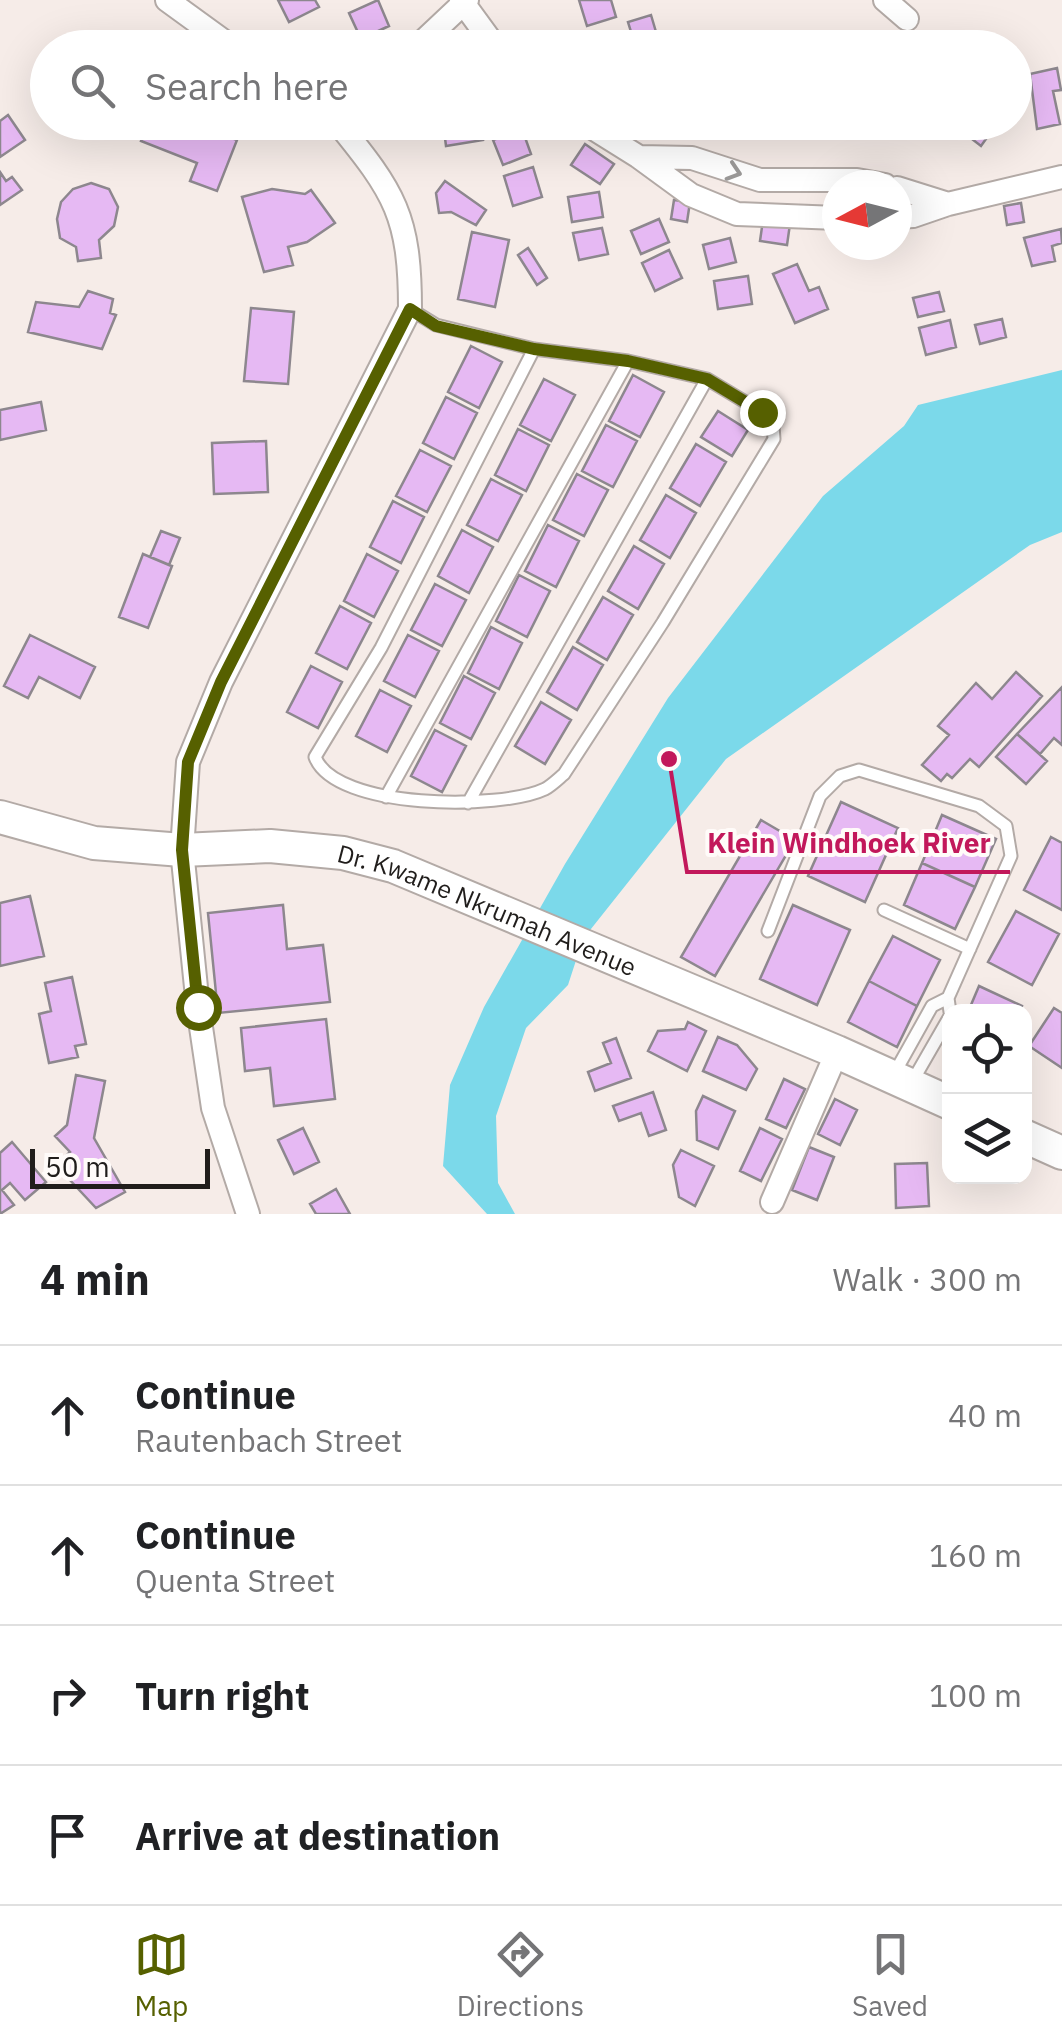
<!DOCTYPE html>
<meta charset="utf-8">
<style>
:root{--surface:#fff;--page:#f2f2f2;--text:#202124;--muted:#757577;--line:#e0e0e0;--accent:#566000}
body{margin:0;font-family:"IBM Plex Sans",sans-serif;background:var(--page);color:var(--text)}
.controls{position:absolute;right:30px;bottom:30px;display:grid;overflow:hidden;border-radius:20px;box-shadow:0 10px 40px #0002}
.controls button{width:90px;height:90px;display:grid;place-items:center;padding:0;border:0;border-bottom:2px solid var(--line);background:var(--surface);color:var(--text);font:50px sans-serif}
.compass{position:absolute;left:822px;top:170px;width:90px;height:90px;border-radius:50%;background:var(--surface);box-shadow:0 10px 40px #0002;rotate:263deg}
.scale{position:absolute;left:30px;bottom:25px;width:180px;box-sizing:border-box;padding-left:10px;border:5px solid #201d1b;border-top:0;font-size:28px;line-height:35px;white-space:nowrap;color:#201d1b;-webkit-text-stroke:8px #fffbf9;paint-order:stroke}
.stop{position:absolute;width:30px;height:30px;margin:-22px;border:8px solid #566000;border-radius:50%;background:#fff}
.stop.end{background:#566000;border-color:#fff;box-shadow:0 2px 10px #0008}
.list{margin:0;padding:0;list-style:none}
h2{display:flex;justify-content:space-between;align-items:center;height:130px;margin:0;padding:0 40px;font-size:42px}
h2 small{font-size:32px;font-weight:400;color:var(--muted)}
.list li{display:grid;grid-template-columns:65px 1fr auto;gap:30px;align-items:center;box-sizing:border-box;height:140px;padding:0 40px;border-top:2px solid var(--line)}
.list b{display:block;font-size:38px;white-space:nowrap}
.list p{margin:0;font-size:32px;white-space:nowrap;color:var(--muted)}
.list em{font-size:32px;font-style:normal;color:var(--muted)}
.icon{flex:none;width:55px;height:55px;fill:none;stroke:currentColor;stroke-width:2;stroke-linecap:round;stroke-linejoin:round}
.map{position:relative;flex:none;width:1062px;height:1214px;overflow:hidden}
.search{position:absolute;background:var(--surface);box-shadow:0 10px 40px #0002;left:30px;right:30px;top:30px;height:110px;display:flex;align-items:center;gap:25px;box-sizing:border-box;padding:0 35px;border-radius:55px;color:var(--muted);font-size:38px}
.sheet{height:690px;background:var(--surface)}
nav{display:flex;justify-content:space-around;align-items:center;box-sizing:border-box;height:140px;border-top:2px solid var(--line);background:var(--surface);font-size:28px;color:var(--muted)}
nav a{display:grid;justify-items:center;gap:5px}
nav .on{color:var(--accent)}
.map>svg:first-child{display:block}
</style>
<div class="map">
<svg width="1062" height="1214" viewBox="0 0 1062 1214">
<rect width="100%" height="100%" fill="#f6ece8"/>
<path fill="#7bd9ea" d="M1062,370v162l-32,13 -304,214 -143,180 -15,46 -42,43 -30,88 2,67 17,31h-28l-44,-48 7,-81 34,-78 81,-143 103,-166 155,-202 81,-70 14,-21z"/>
<path fill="#e6b9f3" stroke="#8d878e" stroke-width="2.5" d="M278,0h37l4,7 -30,15z
M378,0l11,26 -28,13 -12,-26z
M579,0h32l5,17 -29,9z
M651,15l8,27 -23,6 -8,-26z
M1057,68l4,22 -8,1 7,33 -23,5 -7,-55z
M8,115l17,25 -25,17v-36z
M148,122h24l10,4 1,-4h39l-4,11 19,7 -20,51 -27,-10 7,-18 -56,-22z
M443,122h37l3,18 -37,6z
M950,122h48l-17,24z
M522,129l9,25 -28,11 -10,-25z
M585,144l29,20 -14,20 -29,-19z
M533,167l9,30 -29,9 -9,-30z
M0,172l6,9 6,-4 10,13 -22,15z
M445,181l41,29 -10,15 -25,-13 -12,1 -3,-20z
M91,183l18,6 9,18 -4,19 -15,14 2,18 -23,3 -2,-14 -16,-9 -3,-19 4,-17 12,-13z
M272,189l33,5 6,-4 24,33 -28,19 -19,5 5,18 -29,7 -22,-75z
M599,192l4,25 -31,5 -4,-25z
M674,200l16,2 -3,20 -16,-3z
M1021,203l3,19 -17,3 -3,-19z
M659,219l10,23 -28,12 -10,-23z
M763,220l27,4 -3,21 -27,-4z
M602,228l6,26 -29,6 -6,-27z
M1061,229l1,14 -10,3 3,15 -23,5 -8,-28z
M472,232l37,8 -14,67 -37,-8z
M730,238l6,24 -27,7 -6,-24z
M528,248l19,30 -10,7 -19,-30z
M669,250l13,28 -27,13 -13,-28z
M797,264l12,27 10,-4 9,22 -33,14 -22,-49z
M748,276l4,28 -34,5 -4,-28z
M88,291l25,8 -3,14 6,2 -14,34 -74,-17 8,-30 43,5z
M939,292l5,19 -26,6 -5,-19z
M251,308l43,4 -6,72 -44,-3z
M1002,319l4,18 -26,7 -5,-19z
M950,320l6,27 -30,8 -7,-27z
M471,346l31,16 -23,46 -31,-16z
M633,375l31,17 -24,45 -31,-16z
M544,379l31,16 -24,46 -31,-16z
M446,397l31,16 -23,46 -31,-16z
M41,402l5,28 -46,10v-30z
M718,411l30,19 -16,26 -31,-19z
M606,425l31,16 -24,46 -31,-16z
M518,429l31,16 -23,46 -31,-16z
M266,441l2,51 -54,2 -2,-51z
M696,444l30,18 -26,44 -30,-18z
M420,450l31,16 -24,46 -31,-16z
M577,474l31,16 -24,46 -31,-16z
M491,479l31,16 -24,46 -31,-16z
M666,495l30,18 -26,45 -30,-18z
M393,501l31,16 -23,46 -31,-16z
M548,525l31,16 -23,46 -31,-16z
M462,530l31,17 -24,46 -31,-17z
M161,531l19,7 -11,27 -19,-8z
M634,546l30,18 -26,45 -30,-18z
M143,554l29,12 -24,62 -29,-11z
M367,554l31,17 -24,46 -30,-16z
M519,575l31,16 -23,46 -31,-16z
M435,584l31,16 -24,46 -31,-16z
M603,597l30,18 -26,45 -30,-18z
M340,606l31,17 -24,46 -31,-16z
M491,627l31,16 -23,46 -31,-16z
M30,635l65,32 -15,31 -41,-21 -11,21 -24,-12z
M408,635l31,16 -24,46 -31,-16z
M573,647l30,18 -26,45 -30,-18z
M311,666l31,16 -24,46 -31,-16z
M1016,672l26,24 -63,71 -9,-8 -18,19 -5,-4 -6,7 -19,-16 27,-30 -11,-9 38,-43 16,16z
M464,676l31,17 -24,46 -31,-16z
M1062,687v58l-8,-7 -14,16 -23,-20z
M380,690l31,16 -24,46 -31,-16z
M541,702l30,18 -26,44 -30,-18z
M435,730l31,16 -24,46 -31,-16z
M1017,734l30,27 -21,23 -30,-27z
M841,802l57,26 -33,74 -57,-26z
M942,815l54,24 -21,48 -53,-24z
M761,820l34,20 -80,136 -34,-19z
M1051,837l11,6v67l-38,-20z
M922,863l53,24 -20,42 -51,-24z
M30,896l14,60 -44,10v-63z
M283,905l4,44 36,-4 7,57 -112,11 -10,-100z
M793,905l57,25 -33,75 -57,-26z
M1016,911l43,23 -27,51 -44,-23z
M893,936l47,24 -23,46 -48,-25z
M72,977l14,67 -11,2 3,11 -29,6 -10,-49 12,-3 -6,-28z
M869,981l48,25 -20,41 -49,-25z
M979,986l43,20 -2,6h-52z
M1054,1008l8,5v55l-33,-22z
M326,1019l9,80 -61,7 -4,-38 -25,3 -4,-43z
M688,1022l18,9 -19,40 -39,-20 10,-20 27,-2z
M718,1037l19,8 20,24 -11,21 -43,-19z
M616,1038l15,40 -36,13 -7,-19 23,-9 -8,-20z
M76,1075l29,6 -11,57 31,54 -29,16 -40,-43 14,-13 -15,-16 12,-11z
M784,1079l21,10 -19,39 -20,-9z
M653,1092l13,38 -17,6 -8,-23 -22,8 -6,-15z
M703,1096l32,15 -17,38 -21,-9 -1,-29z
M835,1099l22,11 -17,35 -22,-11z
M303,1128l16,34 -25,12 -16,-34z
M760,1128l22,11 -21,42 -21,-10z
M12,1142l34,40 -21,18 -15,-17 -8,7 12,15 -14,9v-61z
M809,1147l25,10 -17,43 -25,-10z
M681,1150l33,16 -19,40 -16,-9 -6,-32z
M927,1163l2,43 -33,2 -1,-44z
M336,1189l14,25h-34l-6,-10z"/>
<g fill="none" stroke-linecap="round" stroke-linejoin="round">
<g stroke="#b3aaa6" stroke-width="15">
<path id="lane" d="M410,309l26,16 98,24 94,12 79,18 55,33 11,14 1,13 -111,183 -99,152c-6,5 -12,11 -19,15 -44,21 -210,21 -230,-32l66,-109 153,-299
M386,797l242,-436
M468,803l239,-424
M884,910l86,39
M768,931l52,-135 20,-20 19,-6 120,36 27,20 5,30 -63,142 2,14
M894,1074l38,-68 16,-8
M912,1082l38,-66"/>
</g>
<g stroke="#b3aaa6" stroke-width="26">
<path id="street" d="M167,0l66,48
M461,0l35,48
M885,0l22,19
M416,48l51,-48
M583,122l56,35 52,38 46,19 100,4
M639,157l53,1 68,22h97l28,5
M897,188l51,16
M897,217l16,-1 35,-12 114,-27
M772,1202l65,-150
M248,1214l-35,-106 -15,-101 -16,-157 6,-88 33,-80 189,-373c0,-93 -15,-116 -73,-187"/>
</g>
<g stroke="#b3aaa6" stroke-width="36">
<g id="secondary">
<path id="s1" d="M0,817l94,26 88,7 88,-4 73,7 50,13 444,186 113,51"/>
<path d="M1024,1136l38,17"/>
</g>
</g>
<use href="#lane" stroke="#fff" stroke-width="11"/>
<use href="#street" stroke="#fff" stroke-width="22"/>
<use href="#secondary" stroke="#fff" stroke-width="32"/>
</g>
<defs><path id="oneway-chevron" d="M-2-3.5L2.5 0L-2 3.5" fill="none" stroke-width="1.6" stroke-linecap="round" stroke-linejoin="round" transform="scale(2.5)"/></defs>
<use stroke="#9b9998" href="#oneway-chevron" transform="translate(734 172) rotate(18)"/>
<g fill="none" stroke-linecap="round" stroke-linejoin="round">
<path stroke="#566000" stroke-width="12" d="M198,1007l-16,-157 6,-88 33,-80 189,-373 26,17 98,23 94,12 79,18 55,33"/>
</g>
<g text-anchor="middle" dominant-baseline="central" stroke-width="8" stroke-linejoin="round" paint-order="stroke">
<g font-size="25" fill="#201d1b" stroke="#fffbf9">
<text stroke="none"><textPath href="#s1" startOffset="502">Dr. Kwame Nkrumah Avenue</textPath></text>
</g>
</g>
<path fill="none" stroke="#c2185b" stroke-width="4" d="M669 759L687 872H1010"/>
<circle fill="#c2185b" stroke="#fffbf9" stroke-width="4" cx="669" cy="759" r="10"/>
<g font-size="28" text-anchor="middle" font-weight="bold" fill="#c2185b" stroke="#fffbf9" stroke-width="8" stroke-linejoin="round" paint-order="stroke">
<text x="849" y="853">Klein Windhoek River</text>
</g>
</svg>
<div class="controls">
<button><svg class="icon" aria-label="locate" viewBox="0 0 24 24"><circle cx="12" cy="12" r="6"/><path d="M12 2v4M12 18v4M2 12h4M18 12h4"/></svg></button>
<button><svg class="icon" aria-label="layers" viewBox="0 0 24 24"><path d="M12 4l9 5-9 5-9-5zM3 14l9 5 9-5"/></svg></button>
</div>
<svg class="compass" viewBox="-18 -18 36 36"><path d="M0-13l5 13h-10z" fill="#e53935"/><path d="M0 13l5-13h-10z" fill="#757577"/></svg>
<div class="scale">50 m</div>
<div class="stop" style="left:198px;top:1007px"></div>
<div class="stop end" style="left:762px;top:412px"></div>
<div class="search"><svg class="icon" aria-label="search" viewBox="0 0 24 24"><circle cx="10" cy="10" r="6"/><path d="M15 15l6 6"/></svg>Search here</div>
</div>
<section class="sheet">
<h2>4 min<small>Walk · 300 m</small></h2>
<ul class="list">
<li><svg class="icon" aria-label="ahead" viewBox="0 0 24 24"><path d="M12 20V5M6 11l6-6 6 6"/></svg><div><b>Continue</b><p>Rautenbach Street</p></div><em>40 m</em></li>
<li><svg class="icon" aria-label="ahead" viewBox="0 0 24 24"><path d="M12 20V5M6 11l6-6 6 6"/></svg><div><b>Continue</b><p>Quenta Street</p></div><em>160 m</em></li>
<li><svg class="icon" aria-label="right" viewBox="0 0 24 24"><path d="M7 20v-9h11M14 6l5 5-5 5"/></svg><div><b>Turn right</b></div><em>100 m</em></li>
<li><svg class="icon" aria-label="arrive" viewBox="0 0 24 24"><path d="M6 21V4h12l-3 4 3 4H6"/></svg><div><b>Arrive at destination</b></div></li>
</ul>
</section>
<nav>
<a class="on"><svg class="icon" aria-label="map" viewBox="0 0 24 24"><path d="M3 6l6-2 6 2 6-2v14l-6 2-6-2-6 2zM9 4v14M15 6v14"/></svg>Map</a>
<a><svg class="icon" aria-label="directions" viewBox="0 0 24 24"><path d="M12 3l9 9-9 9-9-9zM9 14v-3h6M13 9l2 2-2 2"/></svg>Directions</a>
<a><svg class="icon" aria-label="saved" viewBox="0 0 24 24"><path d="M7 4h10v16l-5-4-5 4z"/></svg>Saved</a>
</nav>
